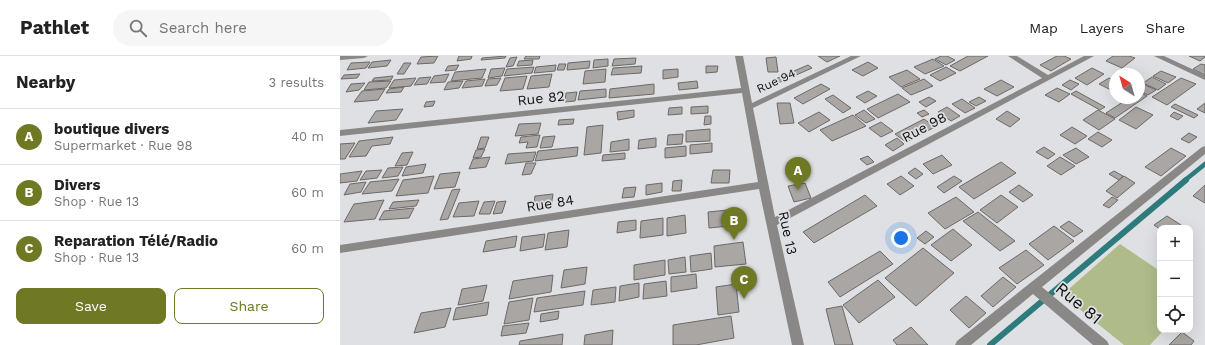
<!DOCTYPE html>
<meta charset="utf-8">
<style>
:root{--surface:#fff;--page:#f6f6f6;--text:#222;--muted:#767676;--line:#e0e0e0;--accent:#6f7823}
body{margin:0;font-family:"Work Sans",sans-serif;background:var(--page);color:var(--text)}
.controls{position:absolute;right:12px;bottom:12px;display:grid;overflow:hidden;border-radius:8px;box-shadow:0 4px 16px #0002}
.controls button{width:36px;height:36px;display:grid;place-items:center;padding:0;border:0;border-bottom:1px solid var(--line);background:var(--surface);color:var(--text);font:20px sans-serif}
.compass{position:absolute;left:769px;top:12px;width:36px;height:36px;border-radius:50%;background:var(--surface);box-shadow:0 4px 16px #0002;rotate:323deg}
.you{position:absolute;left:561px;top:182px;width:14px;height:14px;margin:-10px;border:3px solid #fff;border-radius:50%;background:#1a73e8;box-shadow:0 0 0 6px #1a73e833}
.badge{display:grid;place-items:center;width:26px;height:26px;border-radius:50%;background:var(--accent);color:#fff;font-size:13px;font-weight:700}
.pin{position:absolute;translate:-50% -33px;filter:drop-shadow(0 1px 2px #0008)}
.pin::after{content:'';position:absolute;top:21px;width:14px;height:12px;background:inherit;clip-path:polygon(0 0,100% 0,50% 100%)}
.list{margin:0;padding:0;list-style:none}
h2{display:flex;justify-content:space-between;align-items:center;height:52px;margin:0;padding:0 16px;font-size:17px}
h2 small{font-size:13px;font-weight:400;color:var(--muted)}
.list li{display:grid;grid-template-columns:26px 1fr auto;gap:12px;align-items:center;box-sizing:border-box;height:56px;padding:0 16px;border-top:1px solid var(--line)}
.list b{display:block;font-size:15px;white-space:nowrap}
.list p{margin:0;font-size:13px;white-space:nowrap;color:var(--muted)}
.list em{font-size:13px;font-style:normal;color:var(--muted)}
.actions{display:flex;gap:8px;padding:12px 16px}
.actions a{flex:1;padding:9px 0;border:1px solid var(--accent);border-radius:8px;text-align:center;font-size:14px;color:var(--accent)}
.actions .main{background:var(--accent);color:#fff}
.icon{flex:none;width:22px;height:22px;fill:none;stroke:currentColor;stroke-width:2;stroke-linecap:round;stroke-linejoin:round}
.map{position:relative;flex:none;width:865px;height:289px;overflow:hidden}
header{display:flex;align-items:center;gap:24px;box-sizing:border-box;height:56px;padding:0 20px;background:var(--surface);border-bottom:1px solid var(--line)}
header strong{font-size:19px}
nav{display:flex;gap:22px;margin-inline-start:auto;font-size:14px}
.search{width:280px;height:36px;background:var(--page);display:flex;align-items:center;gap:10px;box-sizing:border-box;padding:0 14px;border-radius:22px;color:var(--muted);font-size:15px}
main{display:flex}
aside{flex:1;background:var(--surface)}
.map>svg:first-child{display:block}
</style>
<header>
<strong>Pathlet</strong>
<div class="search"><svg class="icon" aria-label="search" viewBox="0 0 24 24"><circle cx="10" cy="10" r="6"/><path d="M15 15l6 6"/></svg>Search here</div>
<nav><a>Map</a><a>Layers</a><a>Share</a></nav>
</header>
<main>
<aside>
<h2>Nearby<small>3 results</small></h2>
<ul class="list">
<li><span class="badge">A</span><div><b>boutique divers</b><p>Supermarket · Rue 98</p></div><em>40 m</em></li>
<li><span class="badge">B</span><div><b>Divers</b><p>Shop · Rue 13</p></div><em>60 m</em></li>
<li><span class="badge">C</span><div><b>Reparation Télé/Radio</b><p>Shop · Rue 13</p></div><em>60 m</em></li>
</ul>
<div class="actions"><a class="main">Save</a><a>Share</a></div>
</aside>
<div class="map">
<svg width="865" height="289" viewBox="0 0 865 289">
<rect width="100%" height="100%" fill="#dfe0e3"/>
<path fill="#afbc89" d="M780,188l40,27v59h4l-14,15h-26l-62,-50z"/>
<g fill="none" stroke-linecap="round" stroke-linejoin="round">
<path stroke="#2e7b7e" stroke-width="4.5" d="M844,125l21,-17"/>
<path stroke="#2e7b7e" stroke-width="6" d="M650,289l196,-165"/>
</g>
<path fill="#a9a6a4" stroke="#6c6968" d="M98,0l-4,7 -17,1 4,-7z
M119,0h13l-1,3 -14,2z
M166,0l-1,2 -24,2 1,-2z
M186,0h14l-1,3h-15z
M478,0h22l-13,6z
M601,0h6l8,4 -9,5 -11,-6z
M628,0h20l-28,15 -10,-5z
M717,0h7l7,3 -20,12 -11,-6z
M773,0h16l6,2 -13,10 -16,-7z
M849,0h16v1l-5,4z
M177,1l-4,9 -7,1 4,-9z
M436,1l2,15h-10l-2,-14z
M296,2l-1,6 -23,2 2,-7z
M268,3v7l-15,2 1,-8z
M593,3l11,7 -19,8 -11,-7z
M51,4l-4,6 -19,2 4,-6z
M193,4l-1,5 -15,1 2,-5z
M250,5l-1,7 -22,2 1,-7z
M30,6l-4,6 -19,2 4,-7z
M528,6l10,6 -15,8 -11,-6z
M64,7h7l-7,11h-7z
M219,8h7l-2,6h-7z
M861,8l4,1v10l-12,-6z
M119,9l-3,5 -11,1 3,-5z
M216,9l-1,6 -21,2 2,-6z
M468,9l4,3 -34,15 -5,-3z
M302,10l-1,7 -30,2 2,-7z
M366,10h12l-1,6 -11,1z
M194,11l-2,6 -28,3 3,-7z
M606,11l10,6 -16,8 -10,-6z
M165,12l-3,8 -14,2 3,-9z
M752,12l12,6 -17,11 -12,-7z
M146,13l-4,9 -31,3 4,-9z
M266,13l-1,13 -22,2 2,-13z
M338,13v8l-15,2v-9z
M567,14l13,9 -19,8 -12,-10z
M821,15l15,6 -8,6 -15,-7z
M20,18l-3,4 -16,1 3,-4z
M109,18l-4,8 -15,1 4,-7z
M212,18l-3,13 -22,2 4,-13z
M53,20l-2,4 -19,1 2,-3z
M187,20l-4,13 -23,2 5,-13z
M91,21l-4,7 -13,1 5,-7z
M812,21l14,7 -8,6 -15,-7z
M76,22l-5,8 -22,2 5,-8z
M161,22l-4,7 -12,1 3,-7z
M769,22l6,3v11l-16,-8z
M841,22l15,6 -29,21 -15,-8z
M145,23l-3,7 -20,2 4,-7z
M584,23l9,7 -22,9 -9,-7z
M661,24l13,7 -17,9 -13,-7z
M730,24l9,4 -8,6 -9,-5z
M51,25l-5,7 -22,2 5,-8z
M123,25l-4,7 -15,2 4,-8z
M357,25l1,7 -19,2 -1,-7z
M25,27l-6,7 -13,2 5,-8z
M314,28v10l-45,4 1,-9z
M481,28l9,5 -27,15 -9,-6z
M803,28l13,6 -8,5 -9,-4v-5z
M64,31l-3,5 -15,1 3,-4z
M717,32l13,6 -11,8 -14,-7z
M45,33l-7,11 -24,2 8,-11z
M266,33v8l-28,3 2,-9z
M528,35l9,5 -12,7 -9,-6z
M736,35l29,16 -5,3 -29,-16z
M237,36l-2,9 -10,1 1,-9z
M799,36l8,4 -32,22 -9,-5 23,-15h10z
M558,38l12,8 -32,16 -11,-9z
M493,39l18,13 -8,5 -18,-14z
M589,41l7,4 -10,6 -7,-5z
M639,41l7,4 -10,5 -7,-4z
M622,43l13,9 -10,5 -13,-9z
M95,45l-2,5 -9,1 2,-5z
M437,47h13l4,20 -14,1z
M865,47v10l-8,-4z
M835,48l23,11 -4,3 -23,-11z
M368,50v7l-17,1v-7z
M342,51v7l-14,1 1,-7z
M607,51l13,9 -9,5 -13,-9z
M796,51l17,8 -17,14 -17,-9z
M63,53l-7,11 -28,3 8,-12z
M294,54v7l-16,3 -1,-8z
M524,54l11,9 -9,4 -11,-8z
M584,54l5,4 -7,3 -5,-4z
M758,54l17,9 -16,11 -16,-10z
M667,55l13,8 -10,8 -14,-8z
M479,56l11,8 -21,12 -11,-9z
M834,56l9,4 -5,4 -8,-4z
M513,59l13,11 -34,15 -12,-11z
M365,60h6v8l-7,1z
M234,63l-1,5 -15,1 1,-5z
M584,63l11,8 -29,15 -11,-8z
M541,66l12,9 -12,6 -12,-9z
M201,67l-3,11 -23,2 4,-12z
M263,69l-2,28 -17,2 3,-28z
M732,71l15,9 -12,8 -15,-9z
M370,73v12l-24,1v-11z
M758,76l14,8 -10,7 -14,-8z
M849,77l8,4 -8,6 -8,-4z
M343,78l-1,10 -15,1 1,-10z
M200,79l-3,12 -11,1 2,-6 -9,1 2,-6z
M215,80l-3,11 -12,1 3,-11z
M53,81l-3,7 -18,2 -6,10 -17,1 10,-16z
M141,81h8l-4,11 -8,1z
M316,82v9l-18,2 1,-9z
M557,82l7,6 -11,7 -8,-6z
M289,83v11l-19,2 1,-10z
M15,87l-10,16h-5v-15z
M372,87v9l-22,2v-9z
M346,90v10l-21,2v-10z
M238,91l-1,9 -42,5 3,-10z
M704,91l11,7 -7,5 -12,-7z
M736,92l13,9 -13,7 -13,-9z
M831,92l15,8 -25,20 -16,-9z
M145,93l-4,8 -8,1 3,-8z
M73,96l-6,13 -12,1 7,-13z
M196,96l-3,9 -28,3 3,-10z
M285,97v6l-23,2 1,-6z
M602,99l10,10 -19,9 -10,-10z
M528,100l6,6 -7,3 -7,-6z
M150,101l-4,10 -17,2 4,-10z
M720,101l15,9 -14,9 -14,-9z
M661,106l15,11 -42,26 -15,-12z
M186,107h10l-5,11 -9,1z
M86,108l-3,9 -21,3 4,-9z
M63,111l-5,9 -16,2 6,-10z
M575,112l8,6 -7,5 -8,-6z
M42,114l-5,8 -17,2 6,-9z
M373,114h17l-1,13h-18z
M22,115l-5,10 -17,2v-9z
M774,115l9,5 -4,4 -10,-6z
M120,116l-5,15 -21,2 6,-15z
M94,120l-6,17 -32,3 7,-16z
M561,120l13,10 -14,9 -13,-11z
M614,120l8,5 -18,12 -7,-6z
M784,120l11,7 -18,15 -11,-7z
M59,123l-7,12 -30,3 8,-12z
M342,124l-1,11h-9l1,-10z
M26,126l-5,10 -17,3 6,-11z
M322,127v9l-16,3v-10z
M465,127l6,15 -17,4 -6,-16z
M679,129l14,10 -10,7 -14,-10z
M865,129v18l-12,-7z
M296,131l-2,10 -12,1 2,-10z
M120,133l-12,30 -8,1 12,-30z
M213,138l-2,13 -18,2 2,-13z
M525,139l12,11 -63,37 -11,-11z
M661,139l17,12 -21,16 -17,-13z
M616,141l18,15 -29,17 -17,-16z
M772,141l6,3 -9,8 -6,-3z
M44,144l-9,19 -31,3 10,-18z
M79,144l-3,6 -27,3 4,-7z
M139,145l-5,15 -21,1 6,-14z
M155,145l-5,13h-11l5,-12z
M166,145l-4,12 -9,1 4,-12z
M74,152l-5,10 -30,2 5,-9z
M388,154l1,16 -20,2 -1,-16z
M638,156l37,29 -15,10 -37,-30z
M345,159l1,18 -19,3v-18z
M827,160l14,9 -4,3 -17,1 -6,-4z
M323,162v17l-23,3 1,-17z
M296,164v10l-19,3 1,-11z
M729,165l14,10 -9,6 -14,-10z
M714,170l20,15 -26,19 -19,-16z
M613,173l19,16 -21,16 -20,-16z
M229,174l-2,17 -22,3 3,-17z
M586,175l8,6 -9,7 -8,-6z
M205,178l-2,13 -23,4 2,-14z
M177,180l-2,11 -32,5 3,-11z
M403,186l3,22 -31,3 -1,-21z
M583,192l31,25 -38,33 -31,-28z
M686,194l18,15 -27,19 -18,-16z
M540,195l13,13 -53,33 -12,-15z
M371,197l1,16 -21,3 -1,-16z
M345,201l1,15 -17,2 -1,-14z
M325,204v15l-31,5v-15z
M247,211l-2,17 -24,4 3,-18z
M356,218l1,14 -26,4v-15z
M213,219l-2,17 -42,7 4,-18z
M663,221l13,10 -23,20 -12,-11z
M538,224l17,17 -36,26 -16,-18z
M326,225l1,15 -24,3 1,-15z
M299,227v14l-20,4 1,-15z
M396,228l3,28 -21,3 -2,-28z
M147,229l-4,16 -25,4 4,-16z
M276,231l-1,15 -24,3 2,-15z
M245,235l-2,14 -49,7 3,-14z
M626,240l20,17 -17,15 -19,-18z
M193,242l-4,22 -25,4 5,-22z
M149,246l-2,13 -34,5 3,-12z
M502,250l11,39h-18l-9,-36z
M111,252l-6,19 -31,6 7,-20z
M219,255l-1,8 -18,3 1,-8z
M391,260l3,22 -38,7h-23v-20z
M189,267l-3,10 -25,3 2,-10z
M571,271l17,18h-31l-4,-5z
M273,274l-1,15h-28l1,-10z
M842,276l12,9 -3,4h-22z
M223,278l-1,11h-43l1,-4z"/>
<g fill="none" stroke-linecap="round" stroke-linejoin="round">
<path fill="#898887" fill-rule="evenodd" d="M0,0h28l-4,2 -24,2z
M395,0h8l9,47 99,-47h10l-108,52 22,109 267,-139 -34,-22h9l31,19 36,-19h10l-317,169 27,120h-12l-33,-156 -419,64v-8l418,-63 -16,-89 -402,43v-6l401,-42z
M814,0h10l41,19v5z
M865,90v8l-163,133 65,54 2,4h-16l-60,-51 -62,51h-16l2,-4 245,-194z"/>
</g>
<g text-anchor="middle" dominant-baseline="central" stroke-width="3.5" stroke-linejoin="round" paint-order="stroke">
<g font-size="12" fill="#0f1011" stroke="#dfe0e3">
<text transform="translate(436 25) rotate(-25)">Rue 94</text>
</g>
<g font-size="14" fill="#0f1011" stroke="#dfe0e3">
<text transform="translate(201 42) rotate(-6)">Rue 82</text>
<text transform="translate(584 71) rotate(-28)">Rue 98</text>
<text transform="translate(210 147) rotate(-9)">Rue 84</text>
<text transform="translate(448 177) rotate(78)">Rue 13</text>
</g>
<g font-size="17" fill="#0f1011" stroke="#dfe0e3">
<text transform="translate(739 247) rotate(40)">Rue 81</text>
</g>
</g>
</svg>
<div class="controls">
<button>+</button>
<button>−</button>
<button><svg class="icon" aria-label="locate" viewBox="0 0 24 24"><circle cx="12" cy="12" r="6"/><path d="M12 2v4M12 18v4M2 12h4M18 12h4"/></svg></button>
</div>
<svg class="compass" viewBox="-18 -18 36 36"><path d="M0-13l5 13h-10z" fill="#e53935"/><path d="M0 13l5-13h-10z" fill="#767676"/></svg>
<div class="you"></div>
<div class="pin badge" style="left:458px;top:134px">A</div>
<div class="pin badge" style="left:394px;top:184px">B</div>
<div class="pin badge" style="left:404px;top:243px">C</div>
</div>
</main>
